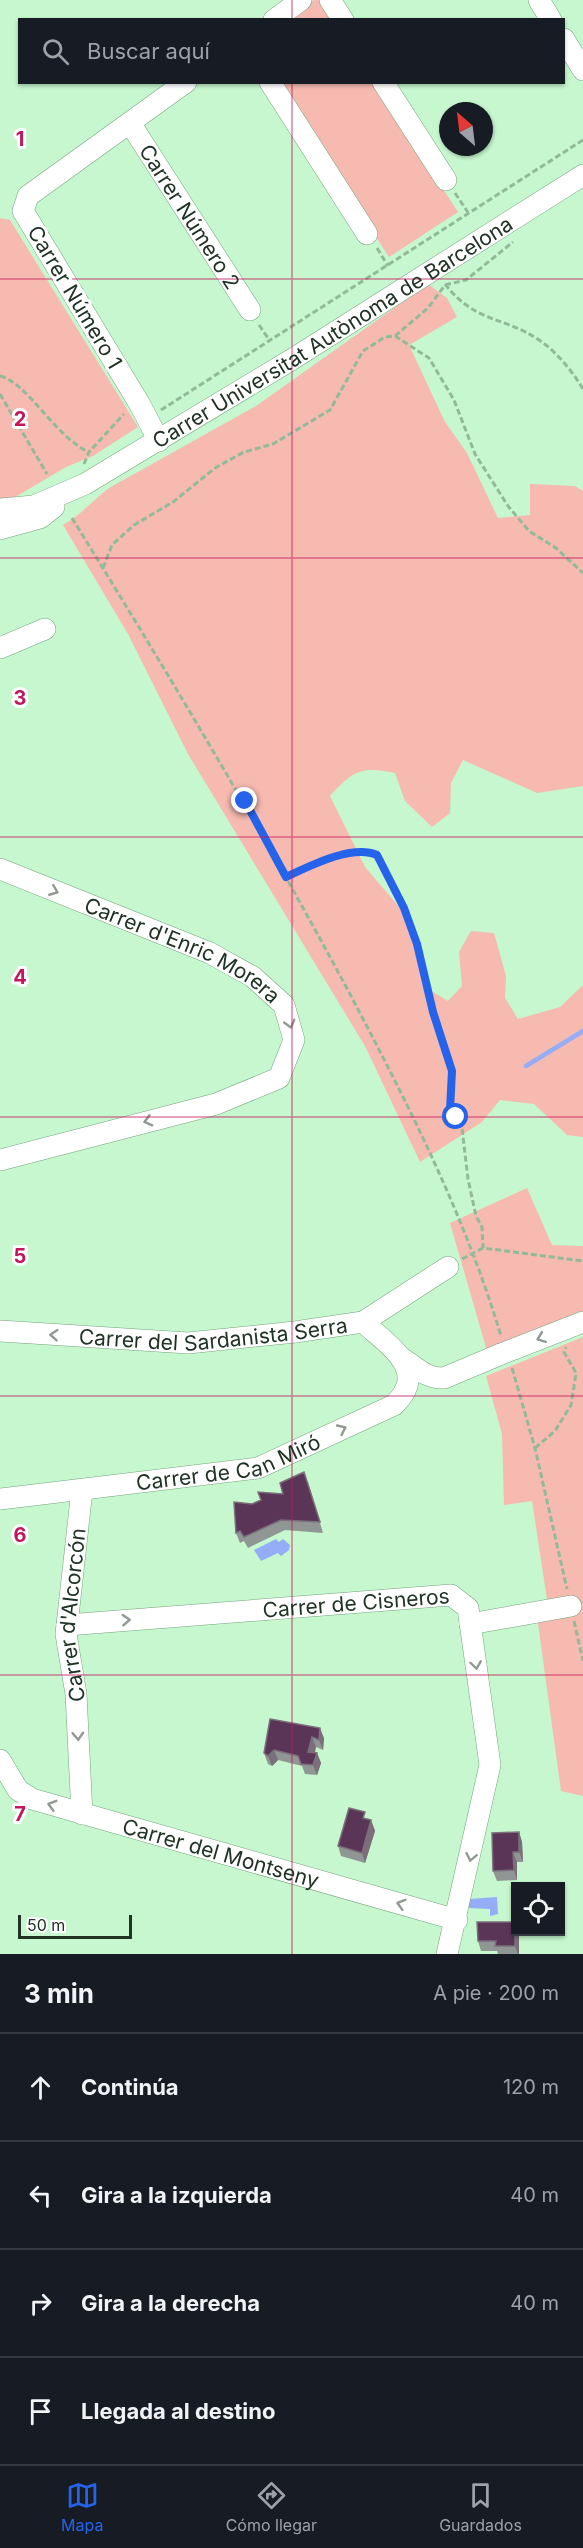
<!DOCTYPE html>
<html lang="es">
<meta charset="utf-8">
<style>
:root{--surface:#171b24;--page:#242831;--text:#f1f3f6;--muted:#9ea1a6;--line:#363941;--accent:#2563eb}
body{margin:0;font-family:Inter,sans-serif;background:var(--page);color:var(--text)}
.controls{position:absolute;right:18px;bottom:18px;display:grid;overflow:hidden;border-radius:0px;box-shadow:0 2px 4px #0004}
.controls button{width:54px;height:54px;display:grid;place-items:center;padding:0;border:0;border-bottom:2px solid var(--line);background:var(--surface);color:var(--text);font:30px sans-serif}
.compass{position:absolute;left:439px;top:102px;width:54px;height:54px;border-radius:50%;background:var(--surface);box-shadow:0 2px 4px #0004;rotate:332deg}
.scale{position:absolute;left:18px;bottom:15px;width:114px;box-sizing:border-box;padding-left:6px;border:3px solid #203324;border-top:0;font-size:16px;line-height:21px;white-space:nowrap;color:#203324;-webkit-text-stroke:4px #fff;paint-order:stroke}
.stop{position:absolute;width:18px;height:18px;margin:-14px;border:4px solid #2563eb;border-radius:50%;background:#fff}
.stop.end{background:#2563eb;border-color:#fff;box-shadow:0 2px 6px #0008}
.list{margin:0;padding:0;list-style:none}
h2{display:flex;justify-content:space-between;align-items:center;height:78px;margin:0;padding:0 24px;font-size:26px}
h2 small{font-size:20px;font-weight:400;color:var(--muted)}
.list li{display:grid;grid-template-columns:39px 1fr auto;gap:18px;align-items:center;box-sizing:border-box;height:108px;padding:0 24px;border-top:2px solid var(--line)}
.list b{display:block;font-size:22px;white-space:nowrap}
.list em{font-size:20px;font-style:normal;color:var(--muted)}
.icon{flex:none;width:33px;height:33px;fill:none;stroke:currentColor;stroke-width:2;stroke-linecap:round;stroke-linejoin:round}
.map{position:relative;flex:none;width:583px;height:1954px;overflow:hidden}
.search{position:absolute;background:var(--surface);box-shadow:0 2px 4px #0004;left:18px;right:18px;top:18px;height:66px;display:flex;align-items:center;gap:15px;box-sizing:border-box;padding:0 21px;border-radius:0px;color:var(--muted);font-size:22px}
.sheet{height:510px;background:var(--surface)}
nav{display:flex;justify-content:space-around;align-items:center;box-sizing:border-box;height:84px;border-top:2px solid var(--line);background:var(--surface);font-size:16px;color:var(--muted)}
nav a{display:grid;justify-items:center;gap:3px}
nav .on{color:var(--accent)}
.map>svg:first-child{display:block}
</style>
<div class="map">
<svg width="583" height="1954" viewBox="0 0 583 1954">
<rect width="100%" height="100%" fill="#c6f7ce"/>
<path fill="#f6bab0" d="M314,0h7l13,20h-47z
M277,83h97l84,129 -69,45z
M0,218l10,2 128,207 -45,29 -27,11 -54,32h-12z
M428,284l19,14 10,19 -48,28 36,77 22,31 31,65 32,-3v-31l45,2 8,5v295l-46,7 -74,-33 -12,23 -1,30 -18,14 -27,-26 -10,-28c-34,-7 -42,-2 -65,23l35,71 41,48 19,72 23,14 14,-15 -3,-34 12,-21 23,2 12,43 -1,22 13,21 42,-12 23,-22v152l-16,-2 -33,-31 -34,-4 -18,22 -62,40 -55,-116 -177,-292 -60,-120 -65,-109c19,-11 29,-24 46,-37l147,-82z
M527,1188l25,57 31,1v65l-96,40 -37,-128z
M583,1337v459l-22,-5 -24,-175 12,-4 -17,-111 -28,4 -2,-71 -16,-58z"/>
<path fill="#95adf6" d="M276,1539l3,3 4,-3 7,6 -1,5 -8,6 -3,-3 -17,8 -7,-11z
M497,1897l1,17 -8,2v-7l-21,-1v-9z"/>
<g fill="none" stroke-linecap="round" stroke-linejoin="round">
<path stroke="#95adf6" stroke-width="4.5" d="M526,1066l57,-35"/>
<g stroke="#75a37e" stroke-width="22">
<g id="minor">
<path d="M330,0l13,20"/>
<path d="M539,0l12,20"/>
<path d="M274,20l27,-20"/>
<path d="M564,39l19,31"/>
<path d="M270,82l97,152"/>
<path d="M383,82l63,98"/>
<path id="s1" d="M130,123l120,187"/>
<path d="M159,441l-20,-38 -116,-192 5,-15 158,-114"/>
<path id="s2" d="M0,509l34,-3 51,-22 206,-124 292,-185"/>
<path d="M0,529l40,-11 14,-11"/>
<path d="M0,648l45,-19"/>
<path id="s3" d="M0,869l210,84 43,24 31,28 10,35 -15,38 -63,26 -216,56"/>
<path id="s4" d="M0,1331l188,12 107,-11 68,-10 85,-55"/>
<path d="M514,1349l69,-27"/>
<path d="M401,1358c15,8 24,21 43,20l57,-24"/>
<path id="s5" d="M0,1499l258,-31 136,-63c36,-35 -5,-59 -31,-83"/>
<path d="M470,1624l101,-18"/>
<path id="s6" d="M67,1625l384,-30 17,13 22,157 -43,189"/>
<path id="s7" d="M0,1760l18,30 14,9 425,121"/>
<path id="s8" d="M82,1814l-6,-120 -10,-60 16,-144"/>
</g>
</g>
<path stroke="#92ba99" stroke-width="3" stroke-dasharray="6 3" stroke-linecap="butt" d="M455,193l14,21
M377,248l11,18
M445,284c31,40 59,32 94,56 18,12 33,31 44,49
M259,325l11,16
M395,336l33,-28 17,-23 21,-5 47,-38
M0,376c27,6 56,62 89,76
M0,394l47,80
M161,410l422,-270
M84,464l5,-12 35,-38
M72,518c97,157 192,315 279,478 58,110 114,220 150,340
M103,568l9,-23 22,-20 39,-23 42,-34 29,-16 29,-8 57,-34 33,-59 22,-14 10,-1 34,22 25,42 21,54 33,52 21,25 27,17 27,25
M286,877c23,-11 66,-33 91,-22l34,70 41,146 -2,39 12,18 6,51 8,37 6,11 1,21
M462,1259l21,-11 100,13
M512,1368l23,80 32,141
M535,1448l20,-17 16,-26 5,-32 -12,-21 2,-5
M574,1621l9,40"/>
<use href="#minor" stroke="#fff" stroke-width="21"/>
<g stroke="#75a37e" stroke-width="22" stroke-linecap="butt">
<path id="minor-bridge" d="M501,1354l13,-5"/>
</g>
<use href="#minor-bridge" stroke="#fff" stroke-width="21"/>
</g>
<path fill="#909693" d="M308,1482l15,51 -38,-3 -37,18 -4,-7 -4,2 -4,-10 16,-29 9,-4 -3,-8 25,2z
M270,1719l54,19 -1,12 -7,-3 -1,6h2l4,10 -4,12 -12,-1 -3,-8 -24,-6 -6,6 -4,-2 -4,-11z
M367,1819l4,1 4,11 -10,32 -24,-7 -3,-10z
M519,1832l3,10 1,20h-6v18l-20,1 -4,-10z
M519,1932v22h-21l-1,-3h-16l-3,-10z"/>
<path fill="#7b6f7b" d="M320,1728l4,10 -1,12 -4,-10z
M312,1737l4,10 -4,15 -4,-10z
M274,1750l4,10 -6,6 -4,-10z
M317,1753l4,10 -4,12 -4,-10z
M371,1820l4,11 -10,32 -3,-10z
M519,1832l3,10 1,20 -4,-10z
M513,1852l4,10v18l-3,-10z
M516,1932h3v22h-1l-3,-8z"/>
<path fill="#5b3558" stroke="#7b6f7b" stroke-width="1.5" d="M304,1472l16,50 -39,-2 -37,17 -4,-6 -4,2 -2,-31 18,2 9,-4 -3,-8 25,2 -3,-11z
M270,1719l50,9 -1,12 -7,-3 -4,15 9,1 -4,12 -12,-1 -3,-8 -24,-6 -6,6 -4,-3z
M349,1808l16,4 -2,6 8,2 -9,33 -24,-7z
M519,1832v20h-6l1,18 -21,1 -1,-38z
M477,1922h38v24h-20l1,-5h-18z"/>
<defs><path id="oneway-chevron" d="M-2-3.5L2.5 0L-2 3.5" fill="none" stroke-width="1.6" stroke-linecap="round" stroke-linejoin="round" transform="scale(1.5)"/></defs>
<g stroke="#909992">
<use href="#oneway-chevron" transform="translate(54 891) rotate(22)"/>
<use href="#oneway-chevron" transform="translate(290 1024) rotate(75)"/>
<use href="#oneway-chevron" transform="translate(148 1121) rotate(165)"/>
<use href="#oneway-chevron" transform="translate(54 1335) rotate(-176)"/>
<use href="#oneway-chevron" transform="translate(541 1338) rotate(159)"/>
<use href="#oneway-chevron" transform="translate(342 1429) rotate(-25)"/>
<use href="#oneway-chevron" transform="translate(126 1620) rotate(-4)"/>
<use href="#oneway-chevron" transform="translate(476 1665) rotate(82)"/>
<use href="#oneway-chevron" transform="translate(78 1736) rotate(87)"/>
<use href="#oneway-chevron" transform="translate(52 1805) rotate(-164)"/>
<use href="#oneway-chevron" transform="translate(471 1857) rotate(102)"/>
<use href="#oneway-chevron" transform="translate(401 1904) rotate(-164)"/>
</g>
<g fill="none" stroke-linecap="round" stroke-linejoin="round">
<path stroke="#2563eb" stroke-width="8" d="M245,801l41,76c24,-11 66,-33 91,-22l27,53 13,36 16,68 19,59 -2,39 6,7"/>
</g>
<path fill="none" stroke="#c2185b" stroke-width="1.5" stroke-opacity="0.55" d="M292,0v20M292,82v1872M0,279h583M0,558h583M0,837h583M0,1117h583M0,1396h583M0,1675h583"/>
<g text-anchor="middle" dominant-baseline="central" stroke-width="6" stroke-linejoin="round" paint-order="stroke">
<g font-size="21" fill="#203324" stroke="#fff">
<text stroke="none"><textPath href="#s1" startOffset="111">Carrer Número 2</textPath></text>
<text transform="translate(75 297) rotate(59)">Carrer Número 1</text>
<text stroke="none"><textPath href="#s2" startOffset="380">Carrer Universitat Autònoma de Barcelona</textPath></text>
<text stroke="none"><textPath href="#s3" startOffset="200">Carrer d'Enric Morera</textPath></text>
<text stroke="none"><textPath href="#s4" startOffset="214">Carrer del Sardanista Serra</textPath></text>
<text stroke="none"><textPath href="#s5" startOffset="232">Carrer de Can Miró</textPath></text>
<text stroke="none"><textPath href="#s6" startOffset="290">Carrer de Cisneros</textPath></text>
<text stroke="none"><textPath href="#s8" startOffset="200">Carrer d'Alcorcón</textPath></text>
<text stroke="none"><textPath href="#s7" startOffset="248">Carrer del Montseny</textPath></text>
</g>
</g>
<g font-size="20" text-anchor="middle" font-weight="bold" fill="#c2185b" stroke="#fff" stroke-width="6" stroke-linejoin="round" paint-order="stroke">
<text x="20" y="146">1</text>
<text x="20" y="426">2</text>
<text x="20" y="705">3</text>
<text x="20" y="984">4</text>
<text x="20" y="1263">5</text>
<text x="20" y="1542">6</text>
<text x="20" y="1821">7</text>
</g>
</svg>
<div class="controls">
<button><svg class="icon" aria-label="locate" viewBox="0 0 24 24"><circle cx="12" cy="12" r="6"/><path d="M12 2v4M12 18v4M2 12h4M18 12h4"/></svg></button>
</div>
<svg class="compass" viewBox="-18 -18 36 36"><path d="M0-13l5 13h-10z" fill="#e53935"/><path d="M0 13l5-13h-10z" fill="#9ea1a6"/></svg>
<div class="scale">50 m</div>
<div class="stop" style="left:456px;top:1117px"></div>
<div class="stop end" style="left:245px;top:801px"></div>
<div class="search"><svg class="icon" aria-label="search" viewBox="0 0 24 24"><circle cx="10" cy="10" r="6"/><path d="M15 15l6 6"/></svg>Buscar aquí</div>
</div>
<section class="sheet">
<h2>3 min<small>A pie · 200 m</small></h2>
<ul class="list">
<li><svg class="icon" aria-label="ahead" viewBox="0 0 24 24"><path d="M12 20V5M6 11l6-6 6 6"/></svg><div><b>Continúa</b></div><em>120 m</em></li>
<li><svg class="icon" aria-label="left" viewBox="0 0 24 24"><path d="M17 20v-9H6M10 6l-5 5 5 5"/></svg><div><b>Gira a la izquierda</b></div><em>40 m</em></li>
<li><svg class="icon" aria-label="right" viewBox="0 0 24 24"><path d="M7 20v-9h11M14 6l5 5-5 5"/></svg><div><b>Gira a la derecha</b></div><em>40 m</em></li>
<li><svg class="icon" aria-label="arrive" viewBox="0 0 24 24"><path d="M6 21V4h12l-3 4 3 4H6"/></svg><div><b>Llegada al destino</b></div></li>
</ul>
</section>
<nav>
<a class="on"><svg class="icon" aria-label="map" viewBox="0 0 24 24"><path d="M3 6l6-2 6 2 6-2v14l-6 2-6-2-6 2zM9 4v14M15 6v14"/></svg>Mapa</a>
<a><svg class="icon" aria-label="directions" viewBox="0 0 24 24"><path d="M12 3l9 9-9 9-9-9zM9 14v-3h6M13 9l2 2-2 2"/></svg>Cómo llegar</a>
<a><svg class="icon" aria-label="saved" viewBox="0 0 24 24"><path d="M7 4h10v16l-5-4-5 4z"/></svg>Guardados</a>
</nav>
